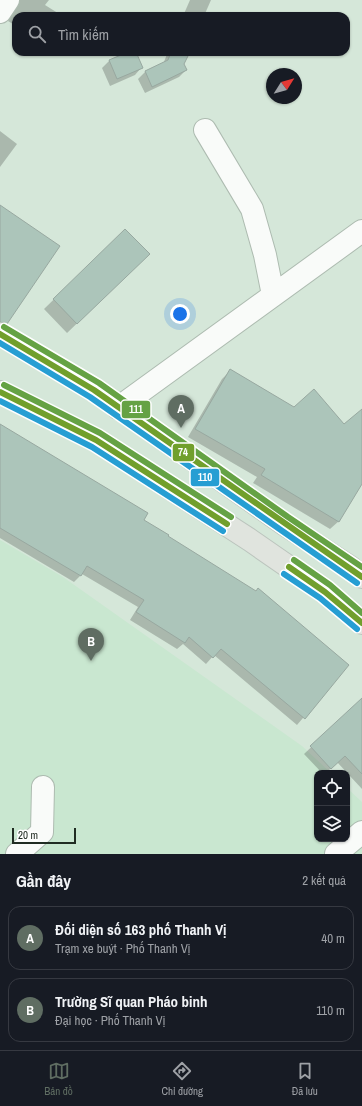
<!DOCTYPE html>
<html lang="vi">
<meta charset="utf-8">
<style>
:root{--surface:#171b24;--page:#242831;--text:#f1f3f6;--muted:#9ea1a6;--line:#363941;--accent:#5f6d62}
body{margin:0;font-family:"Archivo Narrow",sans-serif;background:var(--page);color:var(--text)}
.controls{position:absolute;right:12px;bottom:12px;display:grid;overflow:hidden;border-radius:8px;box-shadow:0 1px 3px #0004}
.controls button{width:36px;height:36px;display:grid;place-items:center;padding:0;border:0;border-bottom:1px solid var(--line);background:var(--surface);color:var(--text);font:20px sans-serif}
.compass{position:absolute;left:266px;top:68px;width:36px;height:36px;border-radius:50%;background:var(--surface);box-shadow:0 1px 3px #0004;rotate:53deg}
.scale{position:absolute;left:12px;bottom:10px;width:64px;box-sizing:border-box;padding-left:4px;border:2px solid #202c22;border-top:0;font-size:11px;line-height:14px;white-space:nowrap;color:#202c22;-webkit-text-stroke:3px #fff;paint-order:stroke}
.you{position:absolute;left:180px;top:314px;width:14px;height:14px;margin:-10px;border:3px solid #fff;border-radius:50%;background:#1a73e8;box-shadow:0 0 0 6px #1a73e833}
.badge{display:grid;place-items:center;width:26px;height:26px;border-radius:50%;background:var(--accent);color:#fff;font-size:13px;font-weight:700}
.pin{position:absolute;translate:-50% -33px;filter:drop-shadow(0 1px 2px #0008)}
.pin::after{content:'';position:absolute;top:21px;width:14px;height:12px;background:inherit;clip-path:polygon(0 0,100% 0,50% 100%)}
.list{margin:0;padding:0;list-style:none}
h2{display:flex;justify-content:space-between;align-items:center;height:52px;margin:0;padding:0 16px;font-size:17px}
h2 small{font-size:13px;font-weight:400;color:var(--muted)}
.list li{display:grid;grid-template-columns:26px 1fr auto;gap:12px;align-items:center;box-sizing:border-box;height:64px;margin:0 8px 8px;padding:0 8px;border:1px solid var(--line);border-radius:12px}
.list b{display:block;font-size:15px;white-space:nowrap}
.list p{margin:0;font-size:13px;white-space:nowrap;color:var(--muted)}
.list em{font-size:13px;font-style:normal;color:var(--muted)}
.icon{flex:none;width:22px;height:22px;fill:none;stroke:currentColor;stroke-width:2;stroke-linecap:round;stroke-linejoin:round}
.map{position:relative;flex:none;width:362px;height:854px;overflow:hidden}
.search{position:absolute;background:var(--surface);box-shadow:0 1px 3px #0004;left:12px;right:12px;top:12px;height:44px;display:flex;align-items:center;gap:10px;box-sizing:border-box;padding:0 14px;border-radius:12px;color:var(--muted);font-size:15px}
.sheet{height:196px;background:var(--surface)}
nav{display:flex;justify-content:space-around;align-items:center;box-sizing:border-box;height:56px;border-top:1px solid var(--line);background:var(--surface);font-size:11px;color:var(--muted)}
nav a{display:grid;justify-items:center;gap:2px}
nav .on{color:var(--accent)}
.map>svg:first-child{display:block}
</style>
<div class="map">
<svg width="362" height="854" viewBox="0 0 362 854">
<rect width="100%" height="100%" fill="#d5e7d9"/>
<path fill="#c9e7d0" d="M0,540l63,37 239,169 29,27h-14v66h30v-51l15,14v52h-362z"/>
<path fill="#0003" d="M14,0h35l-4,5 16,10 -45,1v10l-8,-5 7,-13z
M190,0h21l-7,16h-21z
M130,52h5l6,16 -6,7 -25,11 -8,-18 7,-7z
M168,52h21l-6,12 3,6 -7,7 -34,16 -7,-14 7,-7 18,-8z
M0,131l17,13 -17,23z
M125,230l14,34 -72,69 -23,-24z
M231,370l63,38 50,18 18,-15v71l-23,39 -9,8 -77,-46 4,-6 -69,-40 34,-58z
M0,425l142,95 206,145 -51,60 -83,-70 -8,9 -23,-20 -6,5 -47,-29 8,-13 -56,-33 -8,8 -74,-44z
M362,699v90l-25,-27 -11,11h-4l-18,-19z"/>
<path fill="#acc5ba" stroke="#98a8a0" d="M128,52h8l7,16 -26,11 -8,-19z
M171,52h19l-6,12 3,6 -35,17 -7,-16 23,-11z
M0,205l60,41 -53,78 -7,-2z
M125,229l25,25 -73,70 -24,-25z
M230,369l64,38 20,-18 30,35 18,-15v75l-23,38 -78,-47 4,-6 -70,-40z
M0,424l148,89 -4,7 25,15 -1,1 88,55 2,-3 91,77 -44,54 -84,-70 -8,9 -24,-21 -4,6 -49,-31 8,-12 -57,-34 -6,10 -81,-48z
M362,698v76l-17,-18 -14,13 -21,-23z"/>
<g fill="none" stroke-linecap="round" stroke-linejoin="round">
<g stroke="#adbbb0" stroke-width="24">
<path id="minor" d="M0,12l8,-12
M205,130l47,79 13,46 8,40
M118,408l244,-177
M17,854l25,-22 1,-45
M336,854l26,-22"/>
</g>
<g stroke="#bbc4bd" stroke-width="24">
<path id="major" d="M0,334l94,56 190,134 66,43 12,10
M0,392l96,48 154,100 75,52 37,31"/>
</g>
<use href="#minor" stroke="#f9fbf9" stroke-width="22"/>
<use href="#major" stroke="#e0e4de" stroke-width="22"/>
<g stroke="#fff" stroke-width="9">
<path id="bus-1" d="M0,334l94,56 268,187
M0,392l96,48 131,84
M289,567l36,25 37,31"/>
</g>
<g stroke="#fff" stroke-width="9">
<path id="bus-2" d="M0,343l90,54 267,186
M0,401l92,46 131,84
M284,574l36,24 37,31"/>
</g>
<g stroke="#fff" stroke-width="9">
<path id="bus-3" d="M4,327l95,56 189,134 74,50
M4,385l96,48 131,84
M294,560l36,25 32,28"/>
</g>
<use href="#bus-1" stroke="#719f2c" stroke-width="6"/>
<use href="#bus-2" stroke="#269ed3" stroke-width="6"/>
<use href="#bus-3" stroke="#65a244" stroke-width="6"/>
</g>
<g stroke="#fff" stroke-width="1.5">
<rect x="121" y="400" width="30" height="19" rx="4" fill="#65a244"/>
<rect x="172" y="443" width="23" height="19" rx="4" fill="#719f2c"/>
<rect x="190" y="468" width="30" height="19" rx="4" fill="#269ed3"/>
</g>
<g font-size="11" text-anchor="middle" font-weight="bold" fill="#fff">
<text x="136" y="413">111</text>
<text x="183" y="456">74</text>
<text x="205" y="481">110</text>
</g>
</svg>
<div class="controls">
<button><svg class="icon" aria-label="locate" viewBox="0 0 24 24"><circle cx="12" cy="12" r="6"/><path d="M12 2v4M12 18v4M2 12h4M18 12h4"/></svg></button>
<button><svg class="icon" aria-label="layers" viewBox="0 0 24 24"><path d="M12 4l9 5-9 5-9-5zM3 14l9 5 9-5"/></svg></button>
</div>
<svg class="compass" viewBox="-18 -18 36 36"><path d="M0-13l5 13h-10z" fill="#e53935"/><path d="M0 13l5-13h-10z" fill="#9ea1a6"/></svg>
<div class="scale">20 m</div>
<div class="you"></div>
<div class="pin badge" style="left:181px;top:428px">A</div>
<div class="pin badge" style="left:91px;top:661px">B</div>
<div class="search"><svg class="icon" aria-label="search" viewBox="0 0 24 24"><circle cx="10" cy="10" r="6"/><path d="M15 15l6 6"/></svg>Tìm kiếm</div>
</div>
<section class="sheet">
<h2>Gần đây<small>2 kết quả</small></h2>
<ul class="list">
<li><span class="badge">A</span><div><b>Đối diện số 163 phố Thanh Vị</b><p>Trạm xe buýt · Phố Thanh Vị</p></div><em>40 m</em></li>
<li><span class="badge">B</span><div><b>Trường Sĩ quan Pháo binh</b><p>Đại học · Phố Thanh Vị</p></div><em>110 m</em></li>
</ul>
</section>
<nav>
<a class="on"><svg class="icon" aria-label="map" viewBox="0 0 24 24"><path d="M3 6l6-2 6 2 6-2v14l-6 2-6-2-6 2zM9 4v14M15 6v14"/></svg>Bản đồ</a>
<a><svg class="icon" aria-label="directions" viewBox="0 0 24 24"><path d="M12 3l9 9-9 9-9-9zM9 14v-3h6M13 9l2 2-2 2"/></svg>Chỉ đường</a>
<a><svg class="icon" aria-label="saved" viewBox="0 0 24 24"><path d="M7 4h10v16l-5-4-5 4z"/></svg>Đã lưu</a>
</nav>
